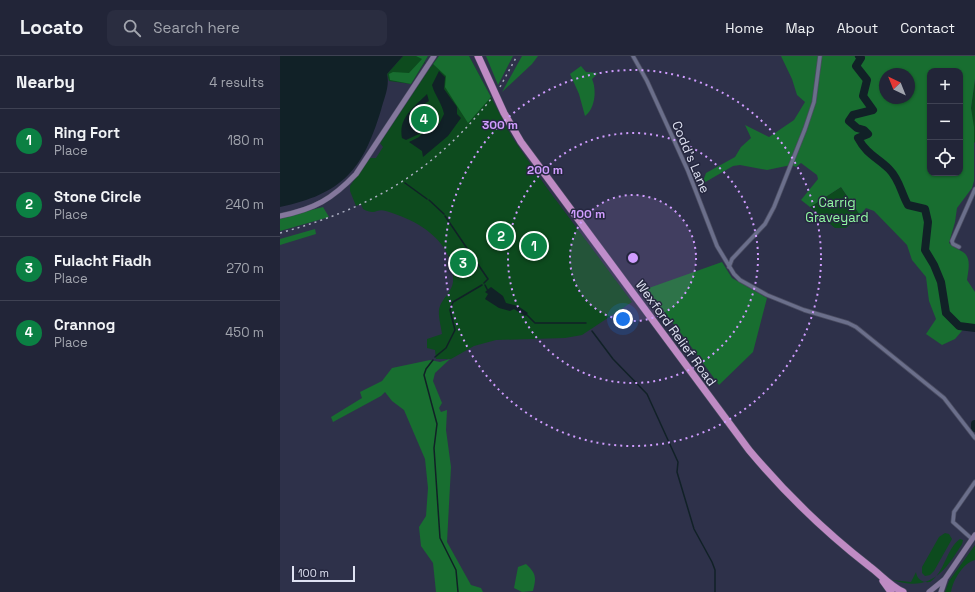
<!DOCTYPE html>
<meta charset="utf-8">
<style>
:root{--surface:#222538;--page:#2a2d40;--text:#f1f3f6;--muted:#a2a5ae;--line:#3f4253;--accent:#0b8043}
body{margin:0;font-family:"Space Grotesk",sans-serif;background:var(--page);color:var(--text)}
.controls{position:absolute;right:12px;top:12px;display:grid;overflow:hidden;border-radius:8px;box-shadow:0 1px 3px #0004}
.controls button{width:36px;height:36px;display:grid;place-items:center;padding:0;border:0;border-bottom:1px solid var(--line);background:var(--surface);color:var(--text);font:20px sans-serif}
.compass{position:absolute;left:599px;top:12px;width:36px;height:36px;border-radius:50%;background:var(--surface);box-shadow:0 1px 3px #0004;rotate:317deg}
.scale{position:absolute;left:12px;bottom:10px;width:63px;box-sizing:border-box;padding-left:4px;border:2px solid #dfe2f2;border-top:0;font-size:11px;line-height:14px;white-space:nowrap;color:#dfe2f2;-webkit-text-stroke:3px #25273f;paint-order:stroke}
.you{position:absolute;left:343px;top:263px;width:14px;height:14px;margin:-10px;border:3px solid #fff;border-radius:50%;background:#1a73e8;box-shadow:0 0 0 6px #1a73e833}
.badge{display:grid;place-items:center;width:26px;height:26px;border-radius:50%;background:var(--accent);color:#fff;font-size:13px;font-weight:700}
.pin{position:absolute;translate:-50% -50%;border:2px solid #fff;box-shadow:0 1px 4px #0006}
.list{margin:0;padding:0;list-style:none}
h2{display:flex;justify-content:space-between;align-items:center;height:52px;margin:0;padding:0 16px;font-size:17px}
h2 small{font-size:13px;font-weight:400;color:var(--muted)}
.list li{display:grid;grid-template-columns:26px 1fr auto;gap:12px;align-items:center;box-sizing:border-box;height:64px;padding:0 16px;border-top:1px solid var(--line)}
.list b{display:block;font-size:15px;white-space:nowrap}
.list p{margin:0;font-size:13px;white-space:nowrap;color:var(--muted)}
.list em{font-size:13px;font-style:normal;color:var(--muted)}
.icon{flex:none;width:22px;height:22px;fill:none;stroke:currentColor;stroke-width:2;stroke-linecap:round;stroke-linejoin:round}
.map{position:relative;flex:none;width:695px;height:536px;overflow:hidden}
header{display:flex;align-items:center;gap:24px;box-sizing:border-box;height:56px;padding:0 20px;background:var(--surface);border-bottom:1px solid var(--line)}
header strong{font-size:19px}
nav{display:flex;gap:22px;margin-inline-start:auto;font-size:14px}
.search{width:280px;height:36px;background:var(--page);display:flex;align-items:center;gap:10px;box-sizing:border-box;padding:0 14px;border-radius:8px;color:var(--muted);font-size:15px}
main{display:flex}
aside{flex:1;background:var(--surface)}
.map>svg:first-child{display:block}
</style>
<header>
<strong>Locato</strong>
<div class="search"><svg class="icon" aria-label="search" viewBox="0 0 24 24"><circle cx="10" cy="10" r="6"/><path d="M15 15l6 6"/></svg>Search here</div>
<nav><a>Home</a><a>Map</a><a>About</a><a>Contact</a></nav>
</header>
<main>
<aside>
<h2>Nearby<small>4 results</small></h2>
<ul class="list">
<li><span class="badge">1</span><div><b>Ring Fort</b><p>Place</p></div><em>180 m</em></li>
<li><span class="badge">2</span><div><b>Stone Circle</b><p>Place</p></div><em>240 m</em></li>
<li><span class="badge">3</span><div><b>Fulacht Fiadh</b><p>Place</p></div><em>270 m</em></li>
<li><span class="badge">4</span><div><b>Crannog</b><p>Place</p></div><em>450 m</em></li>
</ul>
</aside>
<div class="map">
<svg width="695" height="536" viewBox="0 0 695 536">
<rect width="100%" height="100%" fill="#2e314a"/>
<path fill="#0d4b1e" d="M123,0h25l-4,6 7,5 8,-11h30l43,81 35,51 85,114 -50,33 -17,3 -69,2 -22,6 -23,13h-15l-1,-9 -8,-2v-9l15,-5c-1,-8 -5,-21 -2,-28 3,-8 12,-15 13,-24 2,-40 -33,-61 -67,-71 -10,-3 -10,5 -23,-2l-2,-5 -5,2 -6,-15v-5l19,-28h7l7,-11 -3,-4 50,-75 -6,-5 -13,21 -22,-3 -2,-7z
M695,23v63l-1,1 -3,-35z
M561,131l19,28 -14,13h-11l-25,-21z
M665,477l4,1 3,5 -18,32 -4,4 -5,1 -3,-3v-6l17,-30z
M680,483l3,1 -1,4c-18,29 -32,48 -70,36l19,2 5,-10c1,7 6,11 14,10 15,-10 16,-33 30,-43z
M695,489v15c-12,3 -22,20 -24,32h-6l4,-11z"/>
<path fill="#186e30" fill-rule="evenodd" d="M136,0h12l-17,28 -21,-4 -1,-6 4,-2 16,1 13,-14z
M159,0h30l22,41 -23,26 -23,-36 1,-11 -13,-12z
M206,0h27l-15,29z
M242,0h16l-6,8 -30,28z
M501,0h194v23l-4,29 3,19v54l-2,7 -15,20 -2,14 -6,21c4,4 9,6 14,9 9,6 5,19 4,28l8,12v36l-9,-2 -11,13 -13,6 -16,-11 10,-15 -7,-18 -3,-24 -14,-17 -5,-15 -33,-34 -8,-3 -6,7 -19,-28 -31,20 -9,-7 17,-21 -1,-4 -16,-12 -5,4 -5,-2 -24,5 -27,-5 -7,1 -31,18 4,-11 29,-16 6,-10 10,-9 -6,-13 24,12 25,-17 11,-18 -8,-7 -5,-16zM650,15h30v102h-30zM605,18h24v24h-24z
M301,10l5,6 12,1 -6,6c5,11 3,30 -7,37l-6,-22 -9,-20z
M43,151l6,10 -49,14v-13z
M35,173l1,5 -36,11v-6z
M442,206l10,16 35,20 -14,54 -34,33 -32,-44 -41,-52z
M170,303l-15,14 -2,8 9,22 -3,5 2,4 6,-2 -1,20 5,37 -4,75 24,43 10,3 2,4h-47l-3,-29 -12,-17 -2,-19 7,-11 2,-28 -3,-29 -21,-49 -12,-9 -7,-9 -4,4 -48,26 -2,-5 31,-19 -2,-6 22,-11 10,-13 38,-8 10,2z
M246,508c11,10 10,14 7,27l-11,1 -8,-4 4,-21z"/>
<path fill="#112127" d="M0,0h123l-16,18c3,12 -3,24 -6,36 -18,60 -39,84 -101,97z
M159,15l6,6 -1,12 13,18v7l4,4 -13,18 -25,21 -1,-6 -13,-9 10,-5 9,-10 2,1 9,-4 5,-10c-2,-11 -9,-18 -12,-29z
M147,38l2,7c-11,6 -16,15 -5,24l-5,9 -13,6 -4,-2c-4,-20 12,-31 25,-44z
M211,231l12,9 3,7 12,3 10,7 -3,3 -11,-7 -4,2 -11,-3 -14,-9 3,-5 -3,-2z"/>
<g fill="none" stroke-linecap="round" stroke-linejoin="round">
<path stroke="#112127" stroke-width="1.5" d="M125,127l22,16
M149,144l15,14
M165,160l43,63 -4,4
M205,229l3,6
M246,258l9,9h51
M312,275l21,28 34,35 31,68 -1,10 17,57 18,33 3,8v22
M155,301l11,-9 9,-18 -5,-20 3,-8 29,-17
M153,304l-7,9 -2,6 13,49 -3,24 6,90 16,32 2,22"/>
<path stroke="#112127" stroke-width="8" d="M579,0l2,2 -5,8 11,14 -4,16 10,14 -20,5 -4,6 8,7 7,2 4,4 -10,4c9,17 19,19 31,31 11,11 12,24 19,36l17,4 3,13 -3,28 9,15 7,17 5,31 13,13 16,2
M695,368v4"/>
<g stroke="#4b4d62" stroke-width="5">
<path id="street" d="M353,0l14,25 41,90 29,75 17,28 6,6 27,15 37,15 44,13 8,4 88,71 31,40
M679,191l-6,-3 -1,-3 23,-52
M449,211l3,-8 33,-35 9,-17 31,-78 9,-27 6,-46
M692,483l-19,-17 1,-10 21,-30"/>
</g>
<g stroke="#4b4d62" stroke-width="6">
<path id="secondary" d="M0,160c35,-7 52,-17 76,-42l78,-118
M649,536l16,-13 30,-44
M661,536l4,-12"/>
</g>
<g stroke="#4b4d62" stroke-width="8">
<path id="highway" d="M198,0l26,57 17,29 228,308c36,43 75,81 120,116 11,8 21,20 34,26
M603,525l8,11"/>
</g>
<use href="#street" stroke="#6b6f8b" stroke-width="3.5"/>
<use href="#secondary" stroke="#84779c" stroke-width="5"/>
<use href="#highway" stroke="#bf8bc4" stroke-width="7"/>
<path stroke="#adb0c3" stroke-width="1.5" stroke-dasharray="2 4" stroke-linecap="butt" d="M220,31l17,-31
M0,177c91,-25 152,-60 211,-134"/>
</g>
<circle cx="353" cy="202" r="63" fill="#d09dff" fill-opacity=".12"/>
<g fill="none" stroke="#d09dff" stroke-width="2" stroke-dasharray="2 4">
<circle cx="353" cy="202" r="63"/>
<circle cx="353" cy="202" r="125"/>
<circle cx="353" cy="202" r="188"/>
</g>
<g text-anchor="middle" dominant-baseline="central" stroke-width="3" stroke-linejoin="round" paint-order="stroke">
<g font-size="13" fill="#dfe2f2" stroke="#25273f">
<text transform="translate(411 101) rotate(67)">Codd's Lane</text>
<text transform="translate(396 277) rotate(54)">Wexford Relief Road</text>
</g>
<g font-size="13" fill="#91f9a2" stroke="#25273f">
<text x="557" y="146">Carrig<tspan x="557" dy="15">Graveyard</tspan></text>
</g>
</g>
<circle cx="353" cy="202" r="6" fill="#d09dff" stroke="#25273f" stroke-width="2"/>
<g font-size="12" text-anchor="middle" font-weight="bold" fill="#d09dff" stroke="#25273f" stroke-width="3" stroke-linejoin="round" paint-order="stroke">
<text x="220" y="73">300 m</text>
<text x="265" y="118">200 m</text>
<text x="308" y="162">100 m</text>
</g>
</svg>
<div class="controls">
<button>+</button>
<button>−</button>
<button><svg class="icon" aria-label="locate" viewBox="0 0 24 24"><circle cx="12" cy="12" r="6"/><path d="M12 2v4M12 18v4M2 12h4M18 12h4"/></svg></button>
</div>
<svg class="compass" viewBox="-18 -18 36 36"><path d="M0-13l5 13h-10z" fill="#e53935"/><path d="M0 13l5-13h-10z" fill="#a2a5ae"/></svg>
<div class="scale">100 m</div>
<div class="you"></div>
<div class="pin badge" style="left:254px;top:190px">1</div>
<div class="pin badge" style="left:221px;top:180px">2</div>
<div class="pin badge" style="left:183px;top:207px">3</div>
<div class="pin badge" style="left:144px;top:63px">4</div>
</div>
</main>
